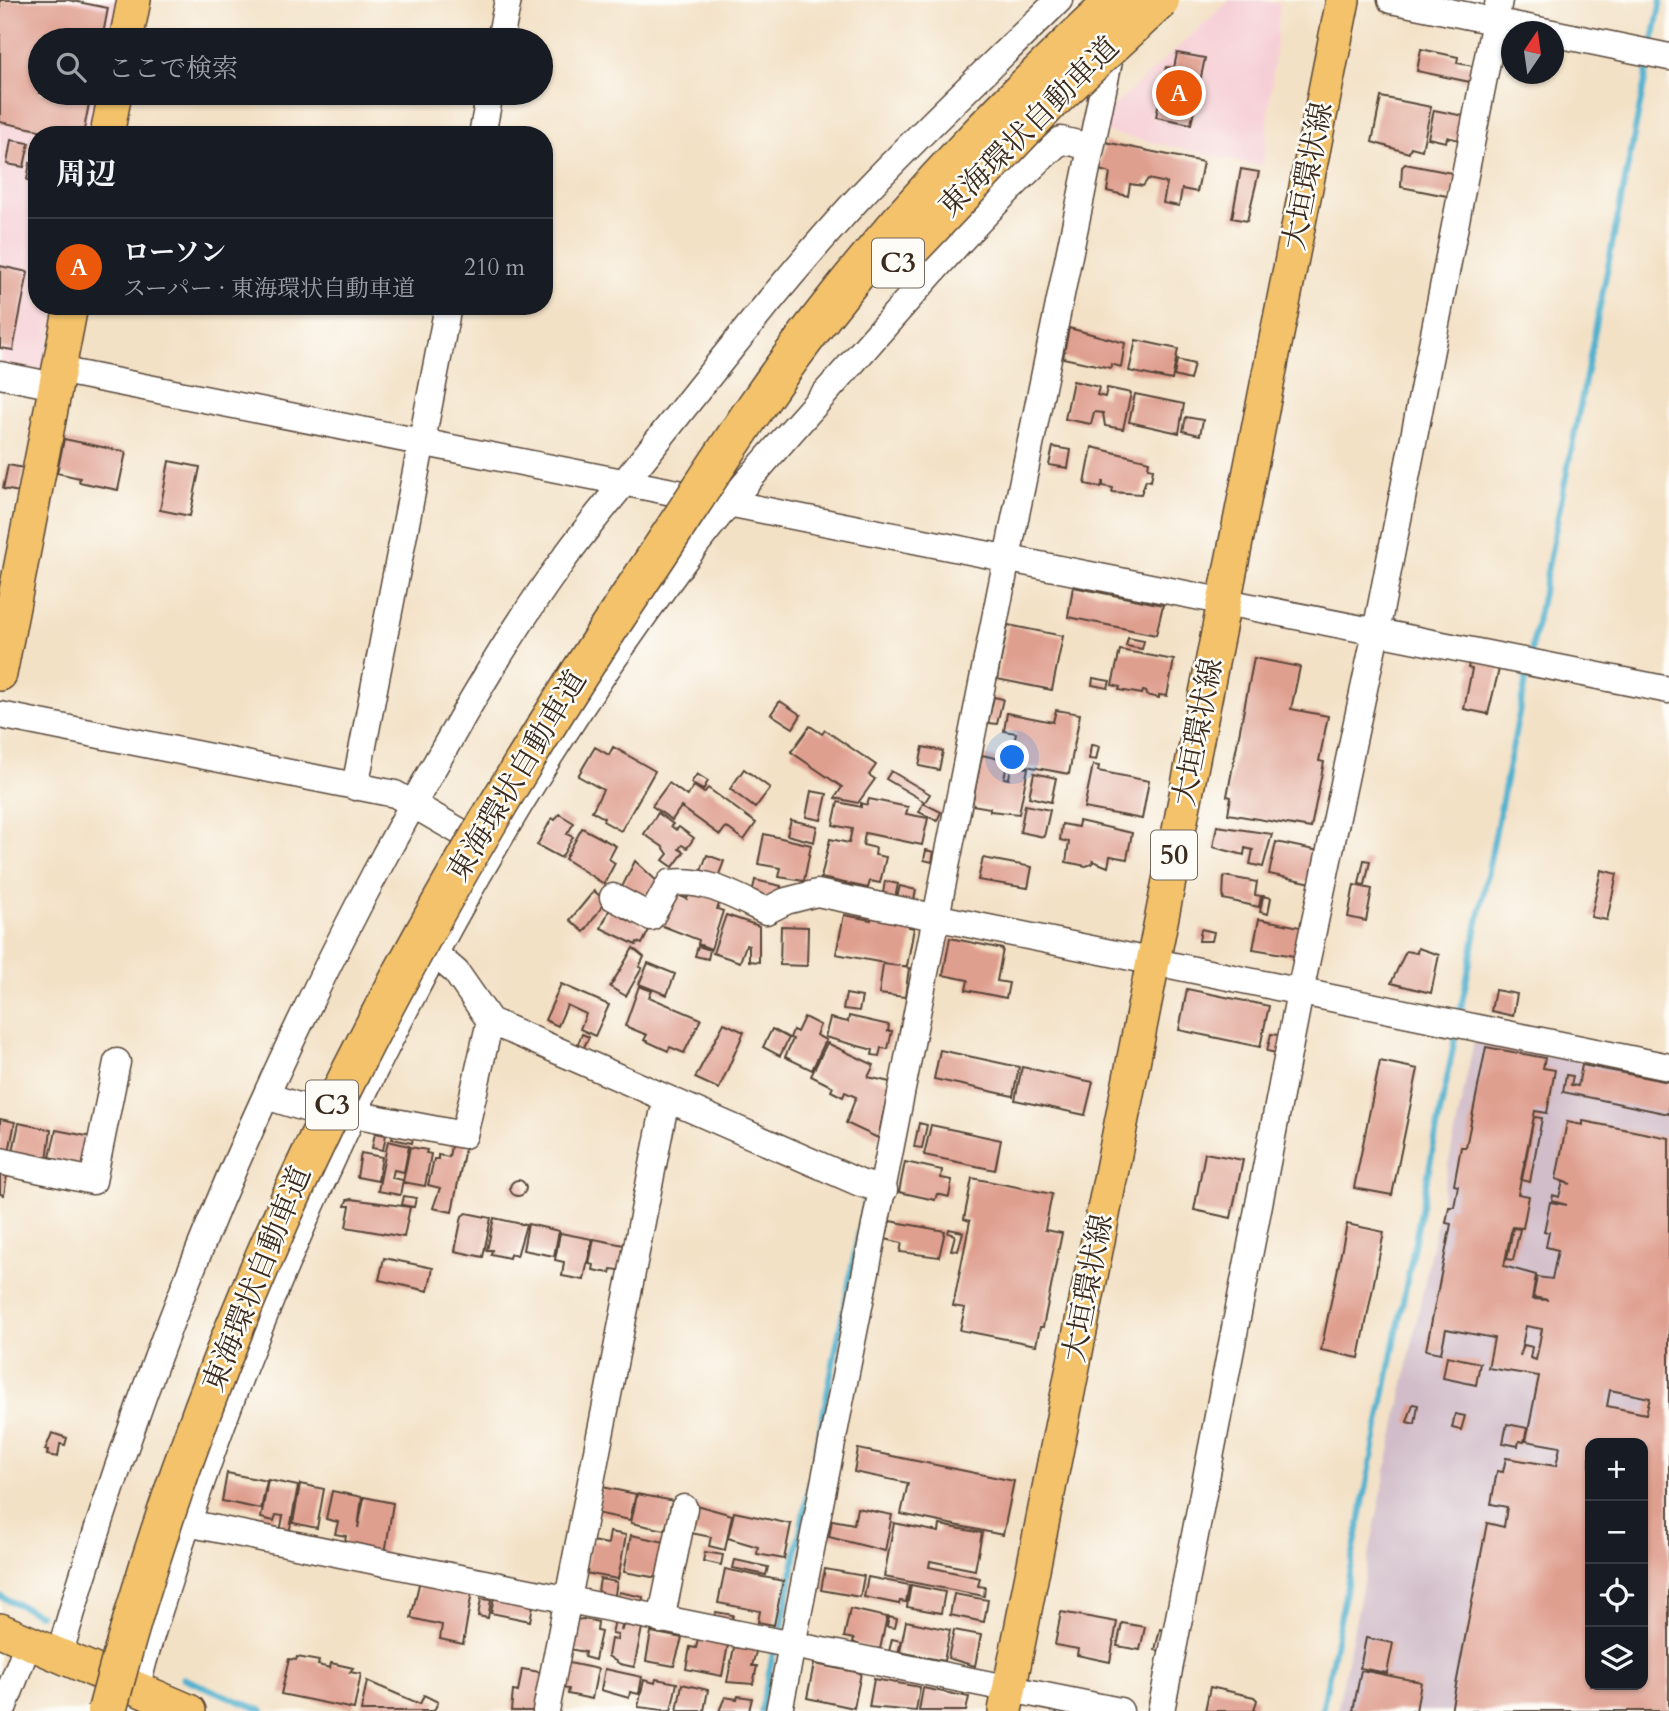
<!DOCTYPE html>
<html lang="ja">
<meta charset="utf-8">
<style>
:root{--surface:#171b24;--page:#20242c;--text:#f1f3f6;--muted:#9ea1a6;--line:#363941;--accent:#ea580c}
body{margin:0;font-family:Cardo,"Noto Serif JP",serif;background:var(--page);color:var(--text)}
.controls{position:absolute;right:21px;bottom:21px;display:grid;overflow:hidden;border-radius:14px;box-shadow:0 2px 5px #0004}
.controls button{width:63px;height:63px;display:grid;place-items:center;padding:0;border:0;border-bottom:2px solid var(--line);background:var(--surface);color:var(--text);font:35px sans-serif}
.compass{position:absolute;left:1501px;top:21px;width:63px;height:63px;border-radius:50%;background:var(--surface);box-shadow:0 2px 5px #0004;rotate:13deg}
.you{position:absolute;left:1013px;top:758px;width:24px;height:24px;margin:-18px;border:5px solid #fff;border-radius:50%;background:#1a73e8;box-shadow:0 0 0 10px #1a73e833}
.badge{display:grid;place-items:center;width:46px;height:46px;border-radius:50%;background:var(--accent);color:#fff;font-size:23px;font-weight:700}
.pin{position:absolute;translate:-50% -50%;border:4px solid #fff;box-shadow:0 2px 7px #0006}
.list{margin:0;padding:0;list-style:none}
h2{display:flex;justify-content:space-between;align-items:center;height:91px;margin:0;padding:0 28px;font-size:30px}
h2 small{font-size:23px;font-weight:400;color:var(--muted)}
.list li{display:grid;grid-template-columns:46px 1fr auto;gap:21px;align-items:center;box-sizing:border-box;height:98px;padding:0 28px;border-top:2px solid var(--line)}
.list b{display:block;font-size:26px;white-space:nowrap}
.list p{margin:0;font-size:23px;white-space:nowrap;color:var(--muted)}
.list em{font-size:23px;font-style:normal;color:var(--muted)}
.icon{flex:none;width:38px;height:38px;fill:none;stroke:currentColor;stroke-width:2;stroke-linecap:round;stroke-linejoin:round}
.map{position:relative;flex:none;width:1669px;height:1711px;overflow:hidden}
.search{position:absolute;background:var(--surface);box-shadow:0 2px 5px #0004;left:28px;top:28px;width:525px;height:77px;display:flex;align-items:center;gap:18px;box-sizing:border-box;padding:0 24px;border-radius:38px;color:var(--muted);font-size:26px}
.panel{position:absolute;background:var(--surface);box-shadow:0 2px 5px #0004;left:28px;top:126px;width:525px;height:189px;border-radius:28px}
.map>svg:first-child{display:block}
</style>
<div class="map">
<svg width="1669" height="1711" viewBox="0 0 1669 1711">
<rect width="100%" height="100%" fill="#fdfcf7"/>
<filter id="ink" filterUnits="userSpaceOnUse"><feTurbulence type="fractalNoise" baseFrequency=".0143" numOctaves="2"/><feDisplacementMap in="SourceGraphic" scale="14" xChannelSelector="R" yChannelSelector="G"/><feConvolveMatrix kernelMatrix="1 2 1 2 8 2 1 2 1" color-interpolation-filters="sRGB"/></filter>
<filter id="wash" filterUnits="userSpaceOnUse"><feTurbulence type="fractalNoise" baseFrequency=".00686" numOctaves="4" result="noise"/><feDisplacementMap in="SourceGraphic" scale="28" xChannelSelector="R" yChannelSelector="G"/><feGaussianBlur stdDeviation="1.57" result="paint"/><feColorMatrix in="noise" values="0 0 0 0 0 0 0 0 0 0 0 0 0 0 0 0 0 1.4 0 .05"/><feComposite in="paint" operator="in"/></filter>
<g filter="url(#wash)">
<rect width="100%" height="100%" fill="#f3e1c6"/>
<path fill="#f6cfd6" d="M0,0h118l-8,40h-70v53h59l-8,42h-54v171h20l-14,69 -43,-9z
M1230,0h28l22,4 -17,163 -160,-36 5,-20z"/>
<path fill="#d1bdc9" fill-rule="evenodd" d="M1474,1040l195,39v632h-332zM1590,1443h53v242h-53z"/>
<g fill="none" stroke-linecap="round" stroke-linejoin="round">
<path stroke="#4fb1ce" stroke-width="6" d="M1652,46l9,-46
M1530,657l119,-597
M1459,1018l69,-350
M0,1596l40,19
M780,1634l86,-438
M183,1678l80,33
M761,1711l12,-58
M1322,1711l135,-683"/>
</g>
<g id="blocks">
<path fill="#df9f8f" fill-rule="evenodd" d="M0,0h68l40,8 -6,32h-62v53h51l-8,42h-20l-63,-13z
M1421,49l37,8 -1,6 16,3 -3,16 -53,-11z
M1177,53l28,5 -14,66 -35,-7 10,-50 8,1z
M1381,97l50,10 -9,43 -11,-3 -2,6 -37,-11z
M1434,110l30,6 -5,24 -12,-3 -1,5 -18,-4z
M11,140l18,3 -5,24 -17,-3z
M1105,142l98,20 -6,30 -15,-3 -3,17 -16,-3 4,-20 -19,-4 -5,7 -13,-2 -2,12 -21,-5 3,-18 -11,-3z
M30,163l7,2v17l-10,-2z
M1405,164l52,10 -5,23 -51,-10 1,-20z
M1241,169l18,3 -12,49 -15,-3z
M0,266l28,6 -15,78 -13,-2z
M1069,328l56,15 -4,24 -10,-3v4l-48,-10z
M1136,340l42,9 -6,31 -43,-9z
M1177,360l17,4 -4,16 -16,-4z
M1073,381l26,6 -2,8 8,2 2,-9 24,5 -8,36 -18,-3 -2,-13 -9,-1 -3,12 -26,-5z
M1135,394l49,10 -5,29 -50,-11z
M1186,417l17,3 -3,15 -17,-4z
M64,439l62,13 -8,38 -39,-8 1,-4 -23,-5z
M1053,447l18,3 -3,18 -19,-3z
M1092,447l57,14 -1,7 5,1 -2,12 -5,-1 -5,14 -29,-2 1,-4 -10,-2v-5l-2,6 -16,-3z
M169,461l31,6 -10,49 -30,-6z
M8,465l16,3 -4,24 -17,-3z
M1073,587l90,18 -7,30 -88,-18z
M1008,625l55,11 -11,54 -55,-11z
M1128,638l16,3 -2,8 -16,-3z
M1120,650l54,10 -7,36 -8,-1v3l-13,-3 1,-3 -4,-1 -1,3 -23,-4 1,-3 -8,-2z
M1254,658l46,9 -9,42 37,7 -9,45 5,1 -13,66 -83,-14 3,-17 -4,-1z
M1470,659l30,6 -12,49 -24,-5 8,-40 -4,-1z
M1093,678l17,3 -2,7 -16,-3z
M994,697l9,2 -6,25 -9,-1z
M780,701l21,14 -8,13 -22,-14z
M1056,710l24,4 -11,60 -59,-11 6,-30 -12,-2 3,-18 46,9z
M810,726l12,8 3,-4 51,35 -7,10 6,4 -17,24 -23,-5 7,-11 -51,-35z
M1091,745l8,1 -3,14 -7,-1z
M595,747l14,8 4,-8 42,24 -34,60 -18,-10 1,-3 -12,-7 11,-21 -25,-14z
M923,747l20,4 -4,19 -20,-4z
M982,755l26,6 -4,17 5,1 2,-14 17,3 -9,46 -29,-3v-3l-18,-3z
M1093,765l6,1 -1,5 51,10 -7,38 -58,-11z
M744,769l26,19 -15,20 -25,-19z
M891,771l39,23 -5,8 -39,-23z
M1034,773l22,5 -5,24 -22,-5z
M697,774l11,7 -5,9 -12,-7z
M669,783l18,13 7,-10 10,7 4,-5 48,35 -12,17 -18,-13 -6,8 -39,-28 -9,13 -20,-14z
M811,791l16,3 -6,26 -15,-3z
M869,799l39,8 -2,7 22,4 -6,27 -57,-12 -2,12 13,3 -1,7 11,2 -6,26 -10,-2 -2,7 -47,-10 9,-39 19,4 3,-14 -19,-4 5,-23 23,5v-4l6,2z
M923,803l18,9 -4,9 -18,-9z
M1025,805l25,5 -6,27 -24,-5z
M658,813l15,11 -2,2 5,4 3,-3 15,11 -7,10 -5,-3 -3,4 5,3 -11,15 -10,-7 5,-6 -5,-7 -19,-13z
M559,814l15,9 -7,11 6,3 -12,21 -24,-13 15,-27 3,2z
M791,820l26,6 -3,16 -27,-7z
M1079,821l53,12 -5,26 -17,-3 -2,11 -15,-6 -1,3 -6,2 -20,-4 3,-20 -9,-2 2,-16 16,3z
M1217,826l55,8 -9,33 -13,-3 3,-14 -8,-2 -1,7 -31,-8z
M582,828l34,18 -7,13 6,4 -11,21 -39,-25z
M764,834l47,11 -7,36 -25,-4 2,-9 -23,-4z
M1276,842l43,9 -7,32 -43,-9z
M926,850l8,2 -2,10 -8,-2z
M707,855l17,6 -6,16 -17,-6z
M983,858l49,9 -4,21 -50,-8z
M1364,860l6,1 -5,24 -6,-1z
M635,861l25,23 -12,26 -30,-15z
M1601,870l16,4 -10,46 -16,-3z
M1224,876l33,6 -2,13 6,1 -2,11 -36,-8z
M755,880l26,6 -3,11 -27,1z
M885,881l13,3 -4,18 -12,-3z
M1354,885l18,4 -6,32 -18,-4z
M900,886l16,4 -3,15 -17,-4z
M691,888l30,12 -4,9 6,2 -12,38 -13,-5 1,-4 -44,-17 18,-30 14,6z
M594,891l12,10 -22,31 -14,-12z
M1263,896l8,2 -3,16 -8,-2z
M612,904l37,26 -7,14 -5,-2 -1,3 -35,-17z
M873,914l37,7 -1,6 5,1 -7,38 -5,1 7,1 -4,29 -26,-3 4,-30 17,2 -64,-12 8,-39 27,5z
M726,915l33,11v36l-10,-1v-15l-3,-1 -6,17 -27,-9z
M1259,919l46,9 -5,29 -47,-8z
M781,926l27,1 -1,39 -27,-1z
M1201,929l13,3 -2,9h-13z
M950,938l53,11 -6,32 12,2 -3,15 -40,-8 2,-10 -25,-5z
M698,946l12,4 -2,9 -13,-3z
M633,948l11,9 -5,10 3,1 -16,28 -16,-9z
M1418,948l21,7 -8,38 -40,-10 15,-32 11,2z
M648,963l27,11 -8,21 -28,-11z
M561,984l48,21 -14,31 -15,-7 6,-15 -19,-9 -9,21 -13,-6z
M639,986l13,5 -3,6 52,22 -17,34 -14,-6 -2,4 -24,-11 3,-5 -22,-9z
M1187,989l82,17 -9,41 -81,-17z
M1495,990l22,4 -4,22 -22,-5z
M846,994l16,3 -3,14 -16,-2z
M849,1016l40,9 -1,6h4l-4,18 -7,-1 -2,8 -7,-1 1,-5 -48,-13 5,-19 18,4z
M804,1017l16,8 -4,10 10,5 -14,30 -27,-13 8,-18 -3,-1 3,-8 4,2z
M724,1023l20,9 -25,57 -24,-11z
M772,1029l17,9 -9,18 -17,-9z
M582,1034l7,3 -7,14 -6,-3z
M1271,1034l14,2 -4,18 -14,-3z
M827,1043l47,22 -6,12 22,5 -12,56 -32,-15 10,-26 -11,-5 -2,5 -12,-6 2,-4 -22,-11z
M1486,1047l59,11 -2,10 12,2 -8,43 -12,-2 -17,83 11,2 -6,32 -11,-1 -8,39 32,9 -4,24 16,1 -15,-3 4,-20 15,2 6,-29 -12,-3 3,-15h-5l6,-30 17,3 -15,-4 1,-6 6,2 4,-15 8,2 -15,-5 11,-57 16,3v-4l86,17v573h-218l36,-188 17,4 3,-20 -16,-3 6,-33 6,1 3,-14 50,8 4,-19 -34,-6 13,-65 -51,-8 6,-30 -48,-9 -5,24 -15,-3 25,-126 -5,-1 3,-16h5l4,-21 -4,-1 7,-38h5zM1526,1326l16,3 -6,31 -6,-2 2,-11 -8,-2 -4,11zM1610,1390l40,8 -4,16 -39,-8zM1590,1443h53v242h-53z
M940,1050l79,17 -6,29 -79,-17z
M1380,1061l38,8 -26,126 -38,-7z
M1582,1065l87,17v32l-106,-22 3,-17 7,1 -2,9 7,1z
M1022,1067l71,15 -8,33 -70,-15z
M1534,1117l8,1 -12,64 -8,-2z
M0,1119l15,3 -7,35 -8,-2z
M19,1123l32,7 -5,37 -33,-15z
M919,1123l8,2 -5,23 -8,-1z
M931,1125l70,15 -6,30 -71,-15z
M395,1128l19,4 -2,11 -20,-4z
M56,1130l36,7 -7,39 -34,-7 3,-11 -4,-1z
M375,1133l11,2 -3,15 -11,-2z
M452,1140l14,3 -14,69 -19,-4 7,-20 -12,-3 6,-26h4v-4l11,2z
M388,1141l21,5 -5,26 -10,-2 -2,8 11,2 -3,15 -22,-4z
M410,1147l17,3 -1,3 5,1 -6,32 -22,-4z
M361,1153l21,4 -4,24 -21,-4z
M1205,1153l38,7 -12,58 -37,-8z
M905,1162l37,8 -1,8 11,2 -3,17 -12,-3 -2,6 -36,-8z
M0,1167l8,2 -4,26 -4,-1z
M972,1178l80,16 -7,36 17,3 -19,94h-3l-4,18 -76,-15 5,-22 -12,-2 17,-85 -6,-2z
M510 1188a8 8 0 1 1 16 0a8 8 0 1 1-16 0Z
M404,1196l12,2 -2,9 -12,-2z
M351,1199l59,8 -6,30 -58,-10 4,-21h-5l2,-6z
M466,1213l25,5 -8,39 -28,-6 7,-35z
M494,1218l32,7 -9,31 -7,-2 -1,4 -18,-4 1,-4h-5z
M890,1221l55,10 -6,26 -39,-5 2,-9 -17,-4z
M528,1224l31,7 -5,25 -31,-6z
M1347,1224l37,8 -25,126 -38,-8z
M1513,1228l7,1 -7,31 -6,-1z
M949,1229l14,3 -5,19 -7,-1 4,-15 -7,-2z
M560,1233l32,6 -8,41 -22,-4 2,-14 -9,-2z
M594,1239l30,6 -5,25 -8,-1 -1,4 -17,-3 1,-5 -5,-1z
M384,1258l49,10 -5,23 -49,-11z
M1447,1356l33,7 -4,22 -33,-7z
M1413,1404l5,1 -3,19 -8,-2z
M1455,1414l10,2 -4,14 -9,-2z
M1507,1424l20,4 -3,14 -5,-1 -1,5 -15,-3z
M52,1433l15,5 -2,7 -5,-1 -2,13 -11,-2 1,-5h-3z
M858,1449l156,32 -11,54 -102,-21 7,-31 -54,-11z
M227,1473l40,8 -6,28 -39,-8z
M268,1480l30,6 -9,48 -9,-2 3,-16 -7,-1 -2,6 -13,-3z
M300,1484l24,5 -7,39 -24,-5z
M602,1487l34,7 -6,26 -34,-7z
M332,1491l30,6 -4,31 6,-31 29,6 -8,51 -41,-8 2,-10 -11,-2 3,-12 -12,-3z
M637,1494l37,7 -9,29 -34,-7z
M696,1505l36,10 -7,35 -16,-4 2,-9 -20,-4z
M857,1508l35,7 -7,36 -56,-14 3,-17 22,4z
M734,1512l57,12 -7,35 -27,-5 1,-7 -30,-9z
M894,1523l45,9 1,-7 42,8 -7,37 -45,-9 -1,6 51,11 -2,8 7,1 -1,9 -100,-19z
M610,1532l16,3 -8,44 -33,-6 6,-32 17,3z
M631,1535l34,7 -7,36 -34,-6z
M705,1552l18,3 -2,10 -18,-4z
M735,1560l33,7 -2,8 -33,-7z
M725,1569l58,12 -9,44 -16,-3 2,-11 -42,-8z
M825,1569l39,7 -4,21 -39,-7z
M868,1577l41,8 -3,17 -6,-1 -1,3 -35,-7z
M600,1579l17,3 -3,18 -17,-3z
M420,1580l52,12 -9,52 -23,-5 2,-14 -31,-7z
M911,1585l34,7 -4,21 -34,-6z
M495,1592l39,8 -4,21 -39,-8z
M619,1592l24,5 -1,9 -25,-5z
M954,1594l34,6 -4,22 -34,-7z
M481,1599l10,1 -3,18 -10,-2z
M850,1609l37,8 -7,32 -19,-3 -8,-4 1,-3 -10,-2z
M716,1612l17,3 -2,9 -17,-3z
M1061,1612l56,10 -7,40 -33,-7 1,-6 -23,-4z
M889,1617l8,2 -2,9 -8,-1z
M584,1619l14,3 -1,9 4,1 -6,28 -11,-3 1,-5 -16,-3 5,-29z
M615,1620l8,1 -2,10 4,-6 17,3 -8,39 -14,-3 -12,-8 3,-17 6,1 1,-5 -6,-1z
M906,1621l44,9 -6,31 -44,-9z
M1122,1623l23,4 -5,23 -23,-4z
M1160,1629l9,2 -5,21 -9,-2z
M954,1630l27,5 -6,31 -27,-8z
M651,1632l31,6 -8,28 -28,-5z
M1366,1638l27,5 -6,30 -27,-5z
M698,1639l30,6 -6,31 -36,-7 4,-22 6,1z
M892,1639l9,2 -4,17 -9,-2z
M734,1647l23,1 -5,18h5l-4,18 -26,-2z
M297,1657l22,4 -1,4 12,3 1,-5 22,5 -3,4 11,2 -7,35 -73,-15 8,-35 7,1z
M569,1663l29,6 -6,30 -24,-5 1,-5 -8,-1z
M814,1664l47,9 -7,35 -47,-10z
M522,1669l24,4 -8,38h-27l2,-20 5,1z
M605,1669l37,8 -3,17 -9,-2 -1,6 -28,-8z
M1361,1670l60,12 -5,29h-63z
M656,1679l21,4 -6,28 -33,-4 6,-27 11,3z
M874,1679l46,8 -4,24 -47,-4z
M367,1681l53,23 4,-9 14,7 -4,9h-73z
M682,1684l26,6 -4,21h-27z
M1210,1687l44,10 3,3 -3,11h-49z
M923,1688l46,9 -3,14h-47z
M738,1696l14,2 -3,13h-30l6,-14 12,2z"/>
</g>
</g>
<g filter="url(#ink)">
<use href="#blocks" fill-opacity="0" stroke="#574537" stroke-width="2"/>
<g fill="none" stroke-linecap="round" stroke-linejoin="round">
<g stroke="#574537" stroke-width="29">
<path id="minor" d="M1391,0l278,57
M500,40l8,-40
M482,135l8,-42
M58,370l1611,320
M0,375l55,11
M0,715l395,79 95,55
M355,787l93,-481
M613,897l38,20 19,-34c36,-5 64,13 96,28l20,-10 31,-8 852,174
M435,954l21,18 34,49 370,162 24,7
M266,1096l42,13 45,5 111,21 26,-114
M0,1161l93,20 24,-119
M187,1523l933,188
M661,1620l23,-112
M59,1656c79,-277 190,-547 326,-801 55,-100 111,-203 178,-295 25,-35 53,-67 80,-101 69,-87 138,-176 213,-258 65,-69 135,-135 203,-201
M137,1688c7,-36 20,-70 31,-105 26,-82 54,-163 86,-242 110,-274 251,-541 428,-778 54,-73 118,-141 178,-209 65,-74 128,-148 201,-214l30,7
M2,1711l26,-68
M546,1711l117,-597 8,-14
M779,1711l228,-1153 106,-517
M1161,1711l139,-719 76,-360 123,-632"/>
</g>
<g stroke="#574537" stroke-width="36">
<path id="major" d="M126,40l8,-40
M107,135l8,-42
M0,674l71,-368
M0,1630l189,81
M1005,1711l338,-1711"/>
</g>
<use href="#minor" stroke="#fff" stroke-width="26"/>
<use href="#major" stroke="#f3c26a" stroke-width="33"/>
<g stroke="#574537" stroke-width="41" stroke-linecap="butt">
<path id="highway-bridge" d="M899,261l149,-157 112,-104
M107,1711c108,-413 295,-774 531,-1127 62,-92 120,-187 189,-274 89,-114 184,-212 289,-310"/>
</g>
<use href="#highway-bridge" stroke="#f3c26a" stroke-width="38"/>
</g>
</g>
<g text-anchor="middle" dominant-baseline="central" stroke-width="5" stroke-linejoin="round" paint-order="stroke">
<g fill="#fdfcf7" stroke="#75695f" stroke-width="2">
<rect x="872" y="238.5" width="52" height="49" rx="5"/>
<rect x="1151" y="830.5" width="46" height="49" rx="5"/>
<rect x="306" y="1080.5" width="52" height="49" rx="5"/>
</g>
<g font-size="28" font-weight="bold" fill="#3b2a1e">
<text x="898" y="263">C3</text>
<text x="1174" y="855">50</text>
<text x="332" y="1105">C3</text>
</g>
<g font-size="30" fill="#3b2a1e" stroke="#fdfcf7">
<text transform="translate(1029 127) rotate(-45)">東海環状自動車道</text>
<text transform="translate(1308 176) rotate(-79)">大垣環状線</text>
<text transform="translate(1198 732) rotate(-79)">大垣環状線</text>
<text transform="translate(517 776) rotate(-59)">東海環状自動車道</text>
<text transform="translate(257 1279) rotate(-68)">東海環状自動車道</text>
<text transform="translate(1088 1288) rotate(-79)">大垣環状線</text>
</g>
</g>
</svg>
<div class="controls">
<button>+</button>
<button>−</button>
<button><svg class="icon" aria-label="locate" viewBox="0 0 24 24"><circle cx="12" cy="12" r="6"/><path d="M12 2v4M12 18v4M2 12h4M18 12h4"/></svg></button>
<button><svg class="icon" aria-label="layers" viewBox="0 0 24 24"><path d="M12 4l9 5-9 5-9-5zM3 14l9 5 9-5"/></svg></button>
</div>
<svg class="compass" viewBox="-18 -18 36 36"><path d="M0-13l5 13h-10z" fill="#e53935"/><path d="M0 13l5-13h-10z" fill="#9ea1a6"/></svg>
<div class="you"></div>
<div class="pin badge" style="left:1179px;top:93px">A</div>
<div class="search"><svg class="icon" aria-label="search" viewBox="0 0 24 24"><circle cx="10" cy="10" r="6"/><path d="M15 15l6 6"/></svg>ここで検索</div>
<section class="panel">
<h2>周辺<small></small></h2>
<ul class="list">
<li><span class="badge">A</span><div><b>ローソン</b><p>スーパー · 東海環状自動車道</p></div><em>210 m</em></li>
</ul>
</section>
</div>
